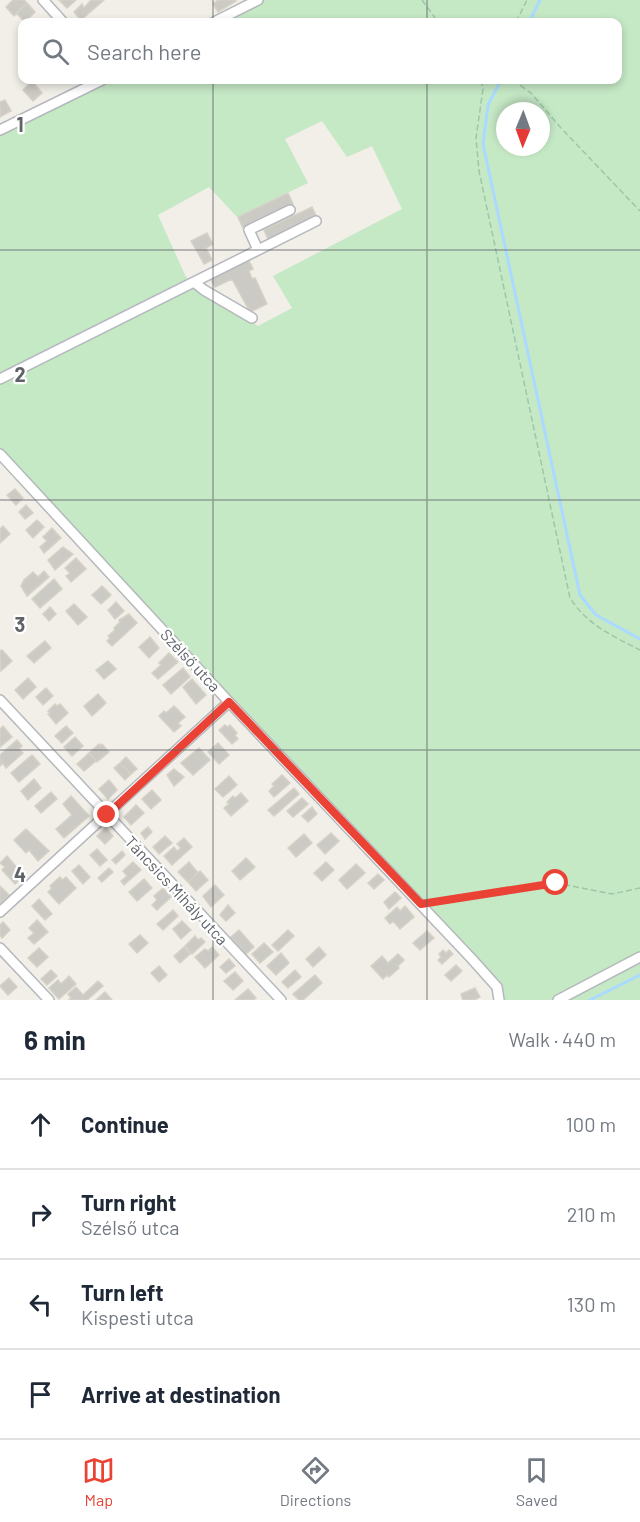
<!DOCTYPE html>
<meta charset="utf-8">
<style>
:root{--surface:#fff;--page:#f2f2f3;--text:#1f2937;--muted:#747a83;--line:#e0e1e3;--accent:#ea4335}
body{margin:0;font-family:Barlow,sans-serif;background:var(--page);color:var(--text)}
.compass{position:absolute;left:496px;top:102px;width:54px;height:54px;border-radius:50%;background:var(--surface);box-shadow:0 3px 9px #0003;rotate:181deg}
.stop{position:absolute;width:18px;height:18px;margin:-14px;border:4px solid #ea4335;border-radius:50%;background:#fff}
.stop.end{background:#ea4335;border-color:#fff;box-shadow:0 2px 6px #0008}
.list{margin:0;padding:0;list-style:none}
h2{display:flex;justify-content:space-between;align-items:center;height:78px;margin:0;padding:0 24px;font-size:26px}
h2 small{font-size:20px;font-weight:400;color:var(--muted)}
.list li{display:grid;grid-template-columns:39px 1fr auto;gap:18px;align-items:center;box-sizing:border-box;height:90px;padding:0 24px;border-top:2px solid var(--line)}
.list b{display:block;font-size:22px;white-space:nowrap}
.list p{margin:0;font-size:20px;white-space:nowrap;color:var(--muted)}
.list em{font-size:20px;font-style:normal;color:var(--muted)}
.icon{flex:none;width:33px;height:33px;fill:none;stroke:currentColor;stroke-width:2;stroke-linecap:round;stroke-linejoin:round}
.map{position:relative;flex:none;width:640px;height:1000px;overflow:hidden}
.search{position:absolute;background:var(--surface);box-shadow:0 3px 9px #0003;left:18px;right:18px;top:18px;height:66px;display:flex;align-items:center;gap:15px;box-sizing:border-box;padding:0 21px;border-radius:12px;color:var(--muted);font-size:22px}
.sheet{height:438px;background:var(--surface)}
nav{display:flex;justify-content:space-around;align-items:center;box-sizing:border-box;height:84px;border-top:2px solid var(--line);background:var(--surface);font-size:16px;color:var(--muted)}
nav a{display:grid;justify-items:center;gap:3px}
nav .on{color:var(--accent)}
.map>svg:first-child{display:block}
</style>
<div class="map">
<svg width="640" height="1000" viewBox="0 0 640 1000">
<rect width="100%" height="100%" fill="#f1efe8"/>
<path fill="#c5e8c5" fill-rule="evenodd" d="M246,0h394v1000h-143l-1,-7 -60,-66 -436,-467v-335l89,-45h529v-58h-416zM505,111h36v36h-36zM322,121l25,36 25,-11 30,63 -129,67 19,32 -34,18 -62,-36 -11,-15 -27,-60 51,-28 28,30 71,-34 -23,-44z"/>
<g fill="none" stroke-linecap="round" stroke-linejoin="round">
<path stroke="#aadaff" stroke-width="3" d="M529,22l11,-22
M501,80l-13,25 -5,39 97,451 16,20 44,24
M590,1000l50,-25"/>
</g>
<path fill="#cccac5" stroke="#d6d1c6" stroke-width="1.5" d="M13,0h11l3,3 -13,13 -8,-9z
M59,0h17l-9,8z
M91,0h13l-23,20 -7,-8 8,-8 2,4z
M218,0h18v1l-18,11 -5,-8z
M27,3l8,9 -10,10 -9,-9z
M32,81l10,12 -9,8 -10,-11z
M5,100l6,11 -11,6v-15z
M288,193l5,11 -50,24 -5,-11z
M312,207l5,11 -48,23 -5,-11z
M207,233l6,11 -15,9 -7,-12z
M206,248l6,12 -8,4 -6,-11z
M248,259l5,10 -4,2 3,8 3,-1 12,26 -17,8 -18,-33 -17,8 -5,-9z
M15,489l8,9 -7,7 -9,-10z
M26,505l7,8 -8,6 -6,-7z
M37,520l7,7 -11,11 -7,-8z
M3,526l7,8 -10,9v-14z
M52,528l9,10 -17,15 -4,-6 7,-6 -4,-4z
M63,547l10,7 -18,16 -7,-10z
M76,558l10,11 -15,13 -5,-6 4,-3 -5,-5z
M44,571l5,6 -22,19 -6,-10 3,-6 9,-8 5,5z
M54,579l8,10 -22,19 -8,-9z
M102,586l9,9 -10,9 -9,-9z
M116,602l8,9 -9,8 -7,-9z
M74,604l13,13 -9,8 -12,-14z
M50,607l6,7 -7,7 -6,-7z
M129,614l8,9 -25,23 -5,-5 3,-3 -2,-2 7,-6 -1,-2 6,-6 -1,-2z
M150,637l9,11 -10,10 -10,-11z
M45,641l6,7 -17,15 -7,-7z
M2,650l10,11 -11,10 -1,-20z
M169,653l9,9 -20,17 -6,-6 9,-8 -2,-2z
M108,661l8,8 -12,10 -8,-9z
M183,668l7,9 -19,17 -8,-9z
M28,678l8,9 -13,12 -8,-9z
M192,679l14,16 -10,9 -13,-17z
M46,688l7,8 -10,9 -7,-8z
M98,694l8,9 -14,13 -8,-10z
M55,704l2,2 3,-2 8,9 -12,11 -8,-10 2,-1 -2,-2z
M174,706l11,11 -7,6 3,3 -7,6 -15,-16 5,-5 2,2z
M225,725l3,2 2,-2 7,8 -2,2 3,4 -6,5 -13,-14z
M3,726l9,11 -12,10v-18z
M66,726l7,7 -11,10 -7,-7z
M75,737l8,9 -11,10 -8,-9z
M17,740l5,6 -3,3 4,4 -17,15 -3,-5 -3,3v-11z
M218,743l11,12 -10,9 -11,-12z
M99,744l1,2 2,-2 7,8 -12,10 -8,-9z
M199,748l11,12 -17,15 -12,-12z
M89,753l7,8 -12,10 -7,-7z
M32,755l8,9 -21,18 -8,-9z
M126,757l11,12 -6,5 -11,-11z
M120,763l11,11 -6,6 -11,-12z
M174,769l10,8 -10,9 -7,-11z
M282,775l8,8 -16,14 -5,-6 5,-5 -2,-2z
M229,776l8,9 -14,12 -8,-8z
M34,779l7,9 -13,12 -7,-9z
M109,780l8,10 -9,9 -9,-10z
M294,788l5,6 -25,22 -6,-6z
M152,790l9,10 -10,9 -9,-10z
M51,792l6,7 -16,14 -6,-7z
M241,793l7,8 -17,15 -7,-8 5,-4 -2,-2 6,-6 2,2z
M71,796l18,20 -25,22 -8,-9 16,-14 -9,-11z
M302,798l6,6 -15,13 -6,-6z
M136,805l8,8 -13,12 -7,-8z
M312,807l5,7 -9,8 -6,-6z
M148,827l4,5 -7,7 -4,-6z
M106,828l7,8 -8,8 -8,-8z
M26,829l23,22 -11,10 -9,-11 -3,3 -12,-13z
M331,833l8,8 -14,13 -8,-9z
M304,834l8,9 -16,14 -8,-9z
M165,836l7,7 -13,11 -6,-7z
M184,838l8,9 -20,18 -8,-9 10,-9 3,4 4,-3 -4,-4z
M97,849l10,11 -7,6 -10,-11z
M122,851l3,4 -9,9 -4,-4z
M7,856l17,20 -9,8 -13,-14 3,-3 -5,-4z
M246,858l9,9 -15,13 -8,-9z
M133,862l8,8 -17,15 -3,-4 6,-5 -4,-5z
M189,862l9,11 -10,9 -10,-10z
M326,862l8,8 -12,11 -8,-8z
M356,864l9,9 -18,16 -8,-9z
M79,865l11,12 -7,7 -11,-13z
M109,868l4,4 -11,10 -4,-4z
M200,871l8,9 -12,11 -8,-9z
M378,874l6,6 -10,9 -6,-6z
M60,877l2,3 4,-3 10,11 -17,16 -11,-12 4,-4 -2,-2z
M144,879l8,9 -15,13 -8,-9z
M215,885l9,10 -13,12 -8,-11z
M0,886l9,9 -9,8z
M163,888l8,9 -14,13 -5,-5 5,-5 -3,-4z
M395,892l6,6 -12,11 -5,-7z
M39,899l13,15 -7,6 -13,-14z
M228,905l7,8 -9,8 -6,-6z
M405,906l9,11 -14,12 -7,-8 -3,3 -5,-6 12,-11 3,4z
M173,910l5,6 -15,14 -6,-6z
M37,920l11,12 -14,12 -6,-6 6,-5 -5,-5z
M182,921l9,9 -10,9 -8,-10z
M3,922l7,8 -8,8 -2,-3v-10z
M239,930l15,17 -8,7 -15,-17z
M288,930l6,6 -16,15 -6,-6z
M427,931l7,7 -14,12 -7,-7z
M140,935l8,8 -11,10 -8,-9z
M195,936l3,4 3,-2 4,4 -13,12 -7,-8z
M264,943l9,9 -13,11 -8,-9z
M184,947l6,7 -10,9 -6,-7z
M212,947l7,8 -14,13 -10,-11 10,-8 3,2z
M319,947l7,8 -13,12 -7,-8z
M39,948l9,9 -11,10 -9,-9z
M443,950l3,3 3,-3 4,4 -11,10 -4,-4 3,-3 -2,-3z
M281,953l8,10 -13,12 -9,-9z
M398,954l6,6 -6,6 1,2 -10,9 -2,-2 -4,4 -12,-13 11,-10 6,7z
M229,959l6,7 -9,7 -6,-6z
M456,965l6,6 -11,10 -6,-6z
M159,966l8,9 -8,7 -8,-9z
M51,970l6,6 -10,9 -6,-6z
M295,970l6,7 -13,11 -6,-6z
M235,972l8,9 -10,9 -9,-9z
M315,975l7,8 -19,17h-4l-6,-6z
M69,976l7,8 -17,15 -10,-11 9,-8 3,4z
M9,978l8,9 -9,8 -8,-9z
M98,981l5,5 -16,14h-18l2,-2 -3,-4 8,-7 7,8z
M475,988l5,9 -6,3h-11l-2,-6z
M248,989l8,9 -3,2h-18z
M105,992l7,8h-16z"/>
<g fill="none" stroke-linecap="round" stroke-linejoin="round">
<g stroke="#b5b8bc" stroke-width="12">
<path id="minor" d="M43,0l20,22
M214,22l44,-22
M0,130l102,-50
M258,250l-9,-20 41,-20
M194,282l10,8 48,28
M0,379l316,-158
M0,454l229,248 242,256 26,29 2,13
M0,700l281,300
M0,912l229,-210
M0,948l49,52
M558,1000l82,-43"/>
</g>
<path stroke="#9cc7a9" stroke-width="1.5" stroke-dasharray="6 3" stroke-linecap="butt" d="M422,0l16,22
M516,22l11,-22
M481,80l2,9 -7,49 3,33 91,427c17,27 43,38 70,52
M513,80l18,13 30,35 79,83
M431,903l125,-20 56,11 28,-6"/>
<use href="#minor" stroke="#fff" stroke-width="9"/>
</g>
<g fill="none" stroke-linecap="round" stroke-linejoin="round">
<path stroke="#ea4335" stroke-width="8" d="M107,815l122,-113 192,202 135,-21"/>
</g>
<path fill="none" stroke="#5f6368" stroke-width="1.5" stroke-opacity="0.55" d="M213,0v22M427,0v22M213,80v920M427,80v920M0,250h640M0,500h640M0,750h640"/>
<g text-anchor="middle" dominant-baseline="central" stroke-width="4.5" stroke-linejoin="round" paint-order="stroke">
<g font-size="16" fill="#5f6368" stroke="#fff">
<text transform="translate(191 660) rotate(47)">Szélső utca</text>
<text transform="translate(177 890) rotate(47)">Táncsics Mihály utca</text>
</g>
</g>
<g font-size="20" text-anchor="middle" font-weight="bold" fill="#5f6368" stroke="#fff" stroke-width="4.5" stroke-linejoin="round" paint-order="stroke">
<text x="20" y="132">1</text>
<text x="20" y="382">2</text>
<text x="20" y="632">3</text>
<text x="20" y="882">4</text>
</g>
</svg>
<svg class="compass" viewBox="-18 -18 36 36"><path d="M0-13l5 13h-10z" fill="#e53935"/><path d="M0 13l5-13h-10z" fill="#747a83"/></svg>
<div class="stop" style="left:556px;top:883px"></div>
<div class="stop end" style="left:107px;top:815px"></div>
<div class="search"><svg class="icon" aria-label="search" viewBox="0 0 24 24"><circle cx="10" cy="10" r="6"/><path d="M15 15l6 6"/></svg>Search here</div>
</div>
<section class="sheet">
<h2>6 min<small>Walk · 440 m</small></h2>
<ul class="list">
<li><svg class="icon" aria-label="ahead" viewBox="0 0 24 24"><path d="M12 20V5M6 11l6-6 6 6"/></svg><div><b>Continue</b></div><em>100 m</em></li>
<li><svg class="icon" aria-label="right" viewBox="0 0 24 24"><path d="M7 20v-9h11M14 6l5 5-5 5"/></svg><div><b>Turn right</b><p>Szélső utca</p></div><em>210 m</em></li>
<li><svg class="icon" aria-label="left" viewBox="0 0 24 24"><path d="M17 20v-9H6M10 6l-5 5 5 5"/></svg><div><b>Turn left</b><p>Kispesti utca</p></div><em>130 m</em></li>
<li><svg class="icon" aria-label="arrive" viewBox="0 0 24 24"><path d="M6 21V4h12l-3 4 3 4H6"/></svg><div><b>Arrive at destination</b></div></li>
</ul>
</section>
<nav>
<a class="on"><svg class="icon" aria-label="map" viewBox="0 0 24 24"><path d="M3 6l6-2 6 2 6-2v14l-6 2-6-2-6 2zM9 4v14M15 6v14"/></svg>Map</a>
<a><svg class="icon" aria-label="directions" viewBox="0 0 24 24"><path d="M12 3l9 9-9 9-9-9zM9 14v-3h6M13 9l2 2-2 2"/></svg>Directions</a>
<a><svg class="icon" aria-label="saved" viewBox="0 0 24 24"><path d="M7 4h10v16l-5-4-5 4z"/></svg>Saved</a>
</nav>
